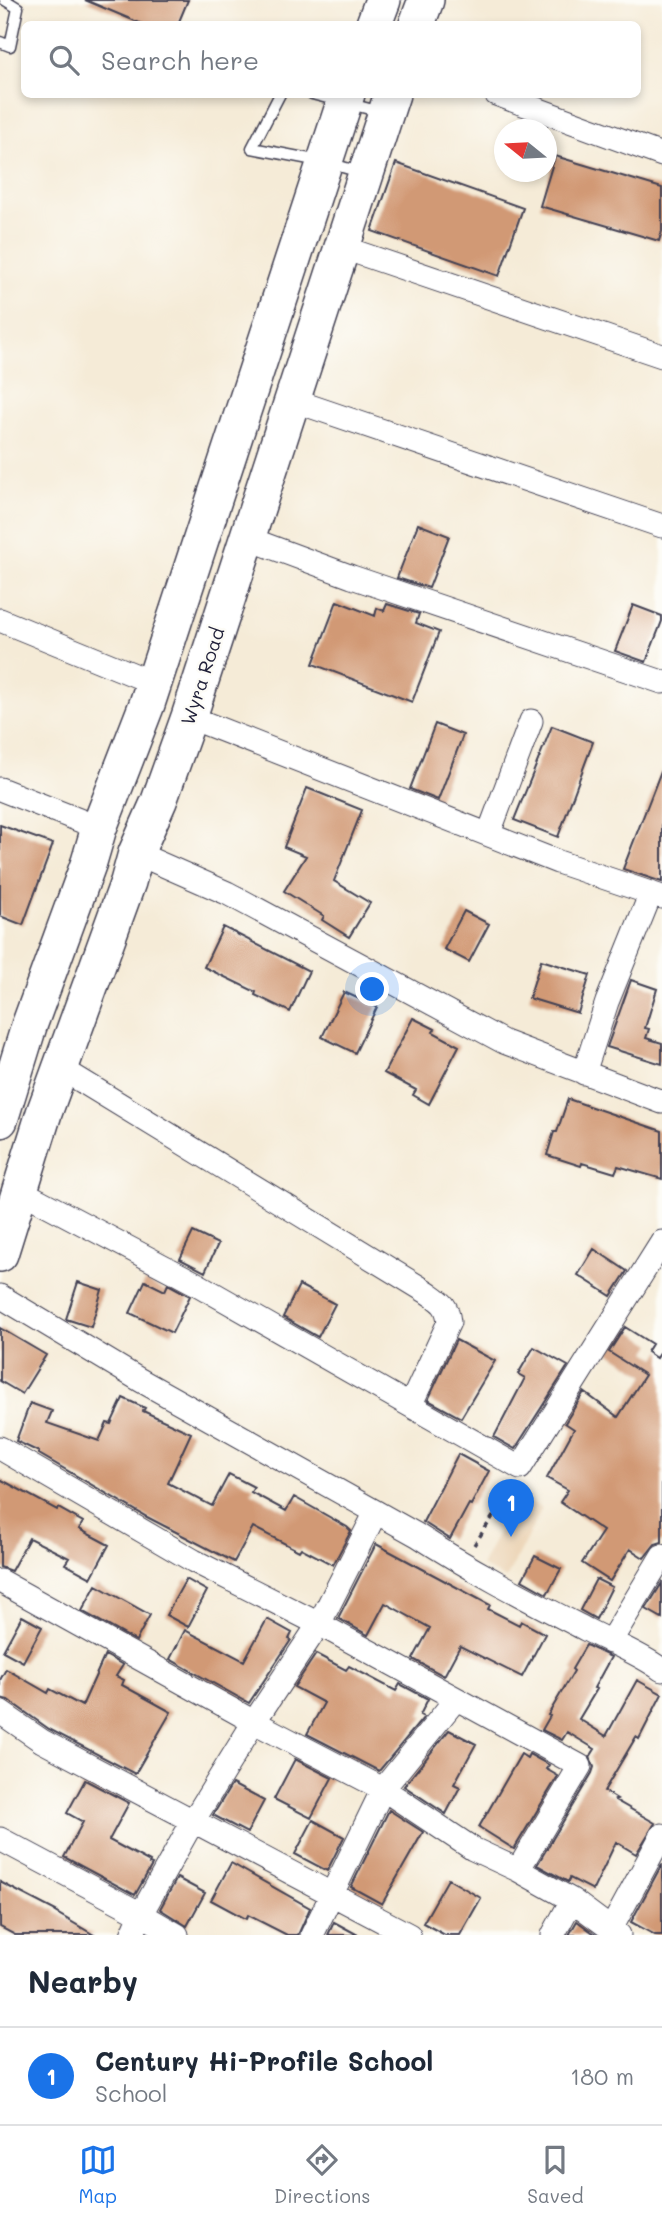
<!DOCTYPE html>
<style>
:root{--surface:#fff;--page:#f6f6f7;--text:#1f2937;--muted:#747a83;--line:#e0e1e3;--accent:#1a73e8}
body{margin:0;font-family:Mali,sans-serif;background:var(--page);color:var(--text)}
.compass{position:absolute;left:494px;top:119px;width:63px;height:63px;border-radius:50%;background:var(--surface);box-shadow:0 4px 10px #0003;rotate:288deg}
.you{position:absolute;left:373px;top:990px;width:24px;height:24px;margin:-18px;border:5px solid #fff;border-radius:50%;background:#1a73e8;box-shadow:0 0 0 10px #1a73e833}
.badge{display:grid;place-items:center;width:46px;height:46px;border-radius:50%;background:var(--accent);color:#fff;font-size:23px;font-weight:700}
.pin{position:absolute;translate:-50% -58px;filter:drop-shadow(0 2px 4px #0008)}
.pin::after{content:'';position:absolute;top:37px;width:24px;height:21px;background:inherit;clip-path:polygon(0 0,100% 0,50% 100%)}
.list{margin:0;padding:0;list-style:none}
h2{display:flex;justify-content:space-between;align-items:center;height:91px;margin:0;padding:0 28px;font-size:30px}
h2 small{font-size:23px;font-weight:400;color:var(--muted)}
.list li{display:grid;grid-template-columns:46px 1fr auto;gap:21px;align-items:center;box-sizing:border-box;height:98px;padding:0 28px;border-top:2px solid var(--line)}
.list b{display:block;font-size:26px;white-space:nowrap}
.list p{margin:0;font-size:23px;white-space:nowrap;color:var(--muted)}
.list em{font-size:23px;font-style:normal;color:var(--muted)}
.icon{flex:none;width:38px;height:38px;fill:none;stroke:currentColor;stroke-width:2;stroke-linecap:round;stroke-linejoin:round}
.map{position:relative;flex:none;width:662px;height:1935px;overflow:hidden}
.search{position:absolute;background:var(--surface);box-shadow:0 4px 10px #0003;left:21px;right:21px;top:21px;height:77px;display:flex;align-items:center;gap:18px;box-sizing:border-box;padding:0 24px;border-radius:10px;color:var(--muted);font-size:26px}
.sheet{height:189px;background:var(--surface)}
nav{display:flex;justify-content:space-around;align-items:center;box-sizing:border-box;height:98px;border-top:2px solid var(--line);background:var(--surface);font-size:19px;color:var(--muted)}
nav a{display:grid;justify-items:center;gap:4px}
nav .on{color:var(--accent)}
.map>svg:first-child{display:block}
</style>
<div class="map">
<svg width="662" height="1935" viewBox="0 0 662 1935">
<rect width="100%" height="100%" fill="#fdfcf7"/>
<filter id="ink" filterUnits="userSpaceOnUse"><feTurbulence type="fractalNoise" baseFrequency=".0143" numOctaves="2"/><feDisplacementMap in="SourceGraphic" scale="14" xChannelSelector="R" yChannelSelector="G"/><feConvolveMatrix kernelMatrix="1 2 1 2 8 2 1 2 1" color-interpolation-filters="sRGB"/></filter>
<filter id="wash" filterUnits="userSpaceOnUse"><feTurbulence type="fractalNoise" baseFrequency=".00686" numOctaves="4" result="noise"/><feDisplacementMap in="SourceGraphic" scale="28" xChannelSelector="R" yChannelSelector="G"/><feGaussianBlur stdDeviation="1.57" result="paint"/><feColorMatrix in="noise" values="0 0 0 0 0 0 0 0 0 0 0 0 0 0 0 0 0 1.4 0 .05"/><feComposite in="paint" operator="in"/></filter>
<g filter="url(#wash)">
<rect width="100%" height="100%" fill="#f5ebd7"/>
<path fill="#edd7ba" d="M517,1495l25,13 -36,71 -25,-13z"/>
<g id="blocks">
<path fill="#d19975" d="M85,0h103l-10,24h-36z
M555,156l107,32v43l-3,10 -119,-35z
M396,163l127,45 -24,68 -127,-45z
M418,524l31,12 -20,52 -32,-10z
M337,601l38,15 2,-8 7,3 3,-7 32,10 -3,9 23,9 -27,70 -99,-38z
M633,605l29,11v5l-16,41 -31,-11z
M435,724l28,11 -25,65 -28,-11z
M552,726l41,16 -35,95 -44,-17z
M661,771l1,1v110l-39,-13z
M307,788l55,22 -28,71 36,22 -21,34 -27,-17 2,-4 -40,-25 22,-35 -22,-9z
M0,825l53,19 -30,81 -23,-9z
M464,911l25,13 -20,38 -25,-13z
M223,927l86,44 -19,41 -35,-17 1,-3 -52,-25z
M541,960l49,15 -12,38 -49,-15z
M631,980l26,9 -12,39 4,1 -3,9 16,5v21l-55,-17z
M344,992l33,15 -22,46 -33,-16z
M413,1018l22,11 -2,3 26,14 -30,58 -16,-9 3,-5 -32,-17z
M568,1099l94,32v48l-44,-13 -3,7 -33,-10 -1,3 -34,-11 7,-23h3z
M193,1232l25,12 -13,28 -25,-13z
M594,1249l33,22 -16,25 -33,-21z
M145,1281l20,10 3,-7 22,12 -18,37 -42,-20z
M78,1282l24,8 -11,37 -25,-8z
M299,1285l36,19 -17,33 -35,-20z
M625,1327l27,17 -5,8 9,6 6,-9v193l-7,2 -11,14 -14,-9 -20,32 -28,-18 21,-32 -43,-29 8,-12 -21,-12 27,-49 -9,-6 19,-31 34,25 27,-42 -36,-23z
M0,1328l46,27 -24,39 -22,-13z
M456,1340l39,21 -34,57 -33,-18z
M534,1347l34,19 -53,83 -21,-12 31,-59 -7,-4z
M123,1398l22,10 -2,3 48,22 -23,50 44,23 17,-32 25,13 -3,5 35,19 8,-14 53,30 4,4 -18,34 -32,-17 -2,3 -46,-24 -19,35 -87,-45 -108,-63v-2l-23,-11 14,-38 22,8 -5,12 52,18 8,-18 4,1z
M458,1454l31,17 -18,34 -2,-1 -19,35 -27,-17z
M0,1479l57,31 1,-2 25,14 -4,7 30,16 -18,33 -26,-14 4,-6 -40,-20 -18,33 -11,-4z
M376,1544l114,61 -2,4 31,16 2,-4 24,13 -23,43 -62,-31 -16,30 -31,-17 17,-31 -45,-25 -17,32 -30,-17z
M535,1556l26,13 -14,25 -25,-14z
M186,1579l21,12 -19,36 -22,-12z
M596,1579l16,8 -16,32 -16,-9z
M662,1583v35l-16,-9z
M96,1585l54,30 -14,26 -54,-30z
M22,1616l20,11 -19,35 -20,-11z
M267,1619l25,14 -3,6 2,1 -42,63 -79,-44 15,-29 59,31z
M586,1645l25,12 -17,31 3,1 -18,30 27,17 31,-56 25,14 -23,45 -3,-2 -32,54 13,8 -2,1 40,23 -19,31 -20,-12 -23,48 -23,-12 -2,4 -31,-17 55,-92 2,-6 -4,-10 5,-8 -28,-17 -5,8 -20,-10 8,-14 -2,-1 26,-44 -2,-2z
M316,1654l30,16 3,-4 47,25 4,-7 28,15 -8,16 4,2 -45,54 -72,-37 17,-31 -30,-16z
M105,1655l18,10 -7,11 8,4 -2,5 49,27 -36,62 -86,-45 -41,-29 -8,-2v-18l6,-11 42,24 2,-4 32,17z
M449,1730l27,14 -22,40 6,3 -14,27 -42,-28z
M521,1754l6,4 2,-4 20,11 -3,4 12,7 -44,73 -35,-22z
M295,1759l37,19 -21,40 -37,-19z
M85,1780l44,23 -20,37 41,22 -1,2 3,1 -17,30 -71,-38 19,-35 -16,-9z
M232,1784l32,17 -17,32 -34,-18z
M389,1810l34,22 -41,72 -31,-17z
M313,1820l31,17 -17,34 -32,-17z
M231,1863l79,45 -12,27h-11l-39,-20 -2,4 -35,-19z
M662,1864v71h-7l-24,-13z
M177,1878l28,15 -18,33 -27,-17z
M448,1879l33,19 -21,37h-15l-22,-12z
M0,1882l56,29 -1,1 39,23h-79l-15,-8z
M577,1921l19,14h-27z
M334,1922l24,13h-30z"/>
</g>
</g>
<g filter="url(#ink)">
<use href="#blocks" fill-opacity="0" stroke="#424052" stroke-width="2"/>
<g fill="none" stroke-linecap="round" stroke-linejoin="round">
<g stroke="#424052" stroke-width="13">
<path id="service" d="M0,42l10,4 8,-38 -13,-8
M280,94l-28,54 73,14 35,10
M312,94l69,18"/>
</g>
<g stroke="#424052" stroke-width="25">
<path id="minor" d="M496,94l166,61
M341,247l321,109
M292,400l370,126
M247,538l105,39 310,105
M0,620l154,63
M189,717l369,145 104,35
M0,789l99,39
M489,833l42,-112
M136,853l91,40 277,149 158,60
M62,1069l365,223c14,10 20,12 22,30l-38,82
M584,1073l23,-71 44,-109
M19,1190l176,93 325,185 142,-226
M0,1296l140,84 277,155c55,36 112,65 170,95 25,13 52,23 75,40
M0,1448l194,113 125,63 261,142 -62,104
M0,1581l254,141 129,67 90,60 45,21 54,30 47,35
M610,1642l52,-86
M0,1712l42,29 367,194
M0,1839l141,75 36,21
M611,1929l51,-94
M132,1935l9,-21 52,-93 61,-99 65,-98 57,-112
M312,1935l71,-146 73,-90
M553,1935l19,-35"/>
</g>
<g stroke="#424052" stroke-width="38">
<path id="primary" d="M374,24l9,-24
M417,24l9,-24
M0,1120l29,-94 60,-164 10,-34 48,-124 200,-610
M0,1254l44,-141 84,-231 8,-29 23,-52 30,-84 203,-623"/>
</g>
<path stroke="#424052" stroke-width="3.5" stroke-dasharray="5 5" stroke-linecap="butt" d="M474,1545l26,-39 10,-20"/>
<use href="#service" stroke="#fff" stroke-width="10"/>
<use href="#minor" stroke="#fff" stroke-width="23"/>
<use href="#primary" stroke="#fff" stroke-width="35"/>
</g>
</g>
<g text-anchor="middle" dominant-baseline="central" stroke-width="5" stroke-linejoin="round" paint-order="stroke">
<g font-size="19" fill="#22223b" stroke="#fdfcf7">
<text transform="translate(202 676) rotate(-72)">Wyra Road</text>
</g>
</g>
</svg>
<svg class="compass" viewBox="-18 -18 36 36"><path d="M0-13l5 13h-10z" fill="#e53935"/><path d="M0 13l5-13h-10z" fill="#747a83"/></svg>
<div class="you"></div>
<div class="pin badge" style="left:511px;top:1537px">1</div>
<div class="search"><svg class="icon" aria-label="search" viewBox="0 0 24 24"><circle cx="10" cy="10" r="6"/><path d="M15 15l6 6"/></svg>Search here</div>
</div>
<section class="sheet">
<h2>Nearby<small></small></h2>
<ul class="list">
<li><span class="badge">1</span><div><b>Century Hi-Profile School</b><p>School</p></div><em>180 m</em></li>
</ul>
</section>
<nav>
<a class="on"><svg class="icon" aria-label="map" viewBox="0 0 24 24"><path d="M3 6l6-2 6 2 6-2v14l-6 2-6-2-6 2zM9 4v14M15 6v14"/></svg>Map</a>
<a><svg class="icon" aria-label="directions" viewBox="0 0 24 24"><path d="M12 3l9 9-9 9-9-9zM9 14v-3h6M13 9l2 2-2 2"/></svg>Directions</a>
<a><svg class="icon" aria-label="saved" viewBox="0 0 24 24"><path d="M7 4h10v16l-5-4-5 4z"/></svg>Saved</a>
</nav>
